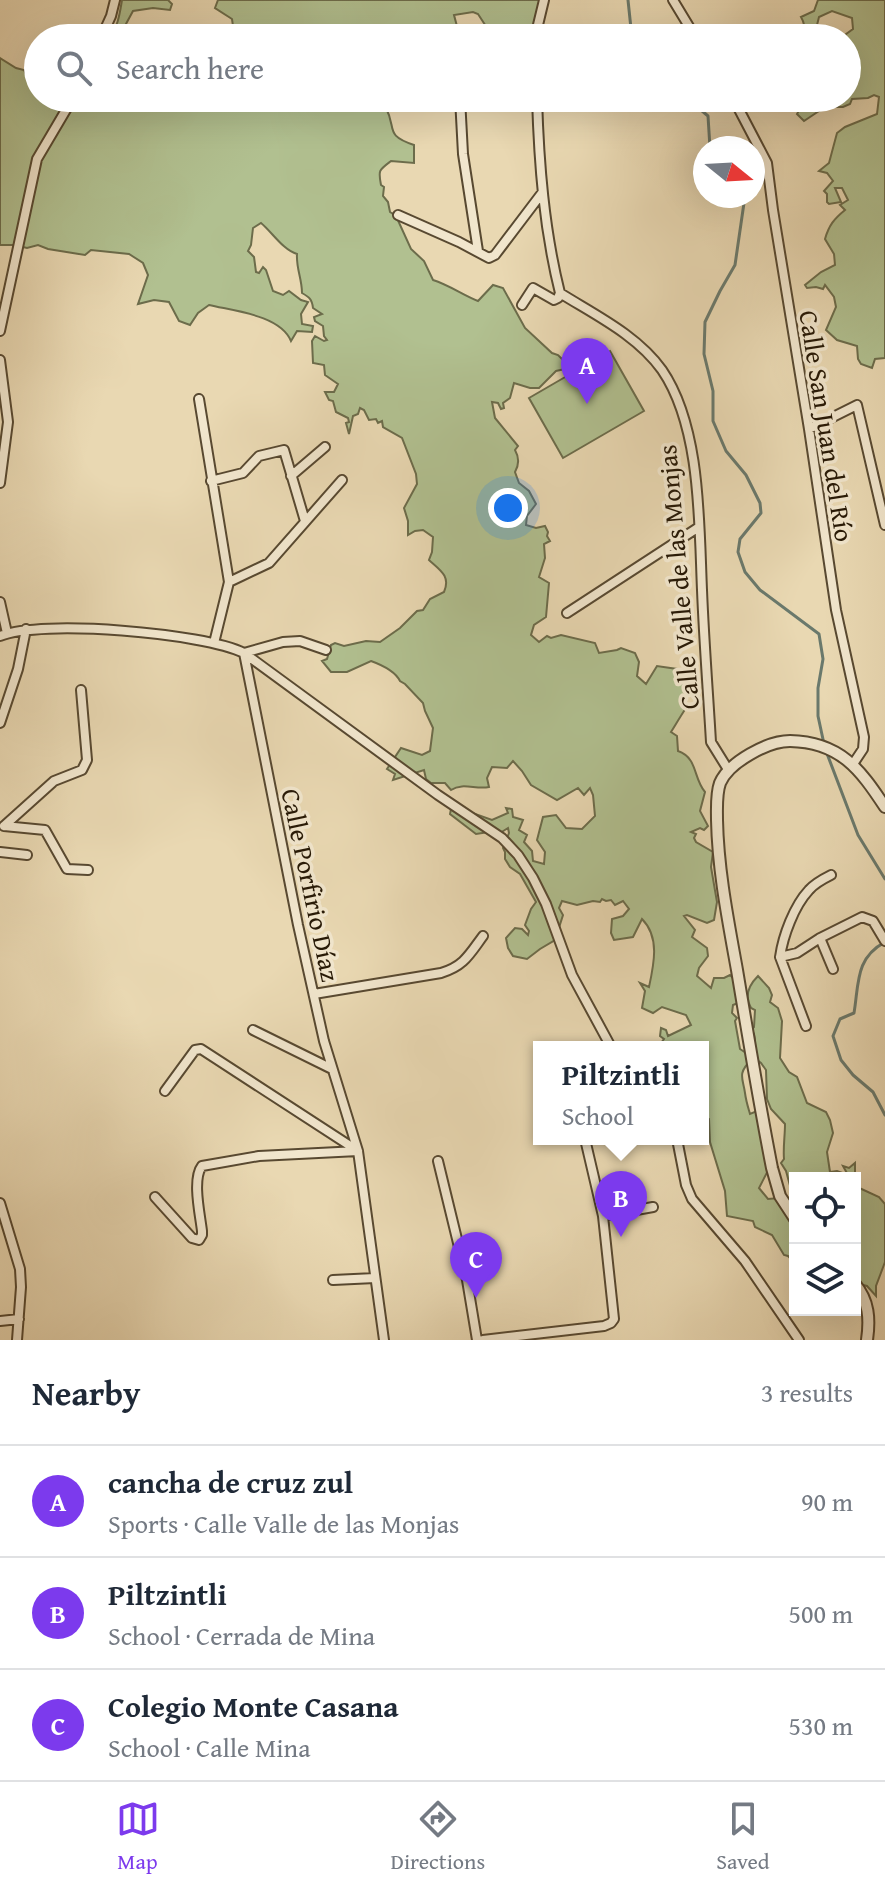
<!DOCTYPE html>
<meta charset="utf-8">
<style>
:root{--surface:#fff;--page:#f2f2f3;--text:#1f2937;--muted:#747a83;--line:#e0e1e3;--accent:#7c3aed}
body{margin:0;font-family:"Gentium Book Plus",serif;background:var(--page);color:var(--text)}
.controls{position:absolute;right:24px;bottom:24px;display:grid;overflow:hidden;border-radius:0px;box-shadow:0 8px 32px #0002}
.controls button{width:72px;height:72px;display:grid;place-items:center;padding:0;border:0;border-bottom:2px solid var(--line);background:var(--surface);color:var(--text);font:40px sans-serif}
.compass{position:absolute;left:693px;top:136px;width:72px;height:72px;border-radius:50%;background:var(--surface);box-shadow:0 8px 32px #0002;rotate:108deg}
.you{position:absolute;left:508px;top:508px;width:28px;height:28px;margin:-20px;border:6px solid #fff;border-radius:50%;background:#1a73e8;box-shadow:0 0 0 12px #1a73e833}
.badge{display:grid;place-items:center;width:52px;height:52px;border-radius:50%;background:var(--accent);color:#fff;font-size:26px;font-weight:700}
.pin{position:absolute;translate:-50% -66px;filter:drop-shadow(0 2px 4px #0008)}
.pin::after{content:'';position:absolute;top:42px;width:28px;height:24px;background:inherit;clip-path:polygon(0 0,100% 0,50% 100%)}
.popup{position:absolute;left:533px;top:1041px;width:176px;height:104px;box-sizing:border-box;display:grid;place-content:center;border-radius:0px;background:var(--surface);filter:drop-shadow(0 2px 6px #0005);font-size:26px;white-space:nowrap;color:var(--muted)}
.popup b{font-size:30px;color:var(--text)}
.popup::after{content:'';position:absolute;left:50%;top:100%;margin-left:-16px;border:16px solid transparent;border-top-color:var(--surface)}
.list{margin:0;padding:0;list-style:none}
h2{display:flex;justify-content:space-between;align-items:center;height:104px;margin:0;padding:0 32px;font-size:34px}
h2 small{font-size:26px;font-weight:400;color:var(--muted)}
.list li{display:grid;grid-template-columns:52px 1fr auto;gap:24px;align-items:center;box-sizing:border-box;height:112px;padding:0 32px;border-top:2px solid var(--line)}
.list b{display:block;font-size:30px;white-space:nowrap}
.list p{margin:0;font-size:26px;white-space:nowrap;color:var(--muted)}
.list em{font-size:26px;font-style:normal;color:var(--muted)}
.icon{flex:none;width:44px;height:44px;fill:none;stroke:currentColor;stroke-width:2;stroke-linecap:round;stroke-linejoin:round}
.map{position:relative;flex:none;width:885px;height:1340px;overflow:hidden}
.search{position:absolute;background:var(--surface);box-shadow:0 8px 32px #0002;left:24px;right:24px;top:24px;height:88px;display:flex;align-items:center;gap:20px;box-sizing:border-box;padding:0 28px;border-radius:44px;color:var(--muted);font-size:30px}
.sheet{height:440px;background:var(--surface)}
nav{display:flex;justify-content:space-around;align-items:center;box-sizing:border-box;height:112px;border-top:2px solid var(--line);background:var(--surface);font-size:22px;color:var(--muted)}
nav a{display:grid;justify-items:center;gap:4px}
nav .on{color:var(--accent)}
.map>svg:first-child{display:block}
</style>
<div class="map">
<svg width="885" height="1340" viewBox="0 0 885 1340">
<rect width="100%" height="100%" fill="#e9d8b2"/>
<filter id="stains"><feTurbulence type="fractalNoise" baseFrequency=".0025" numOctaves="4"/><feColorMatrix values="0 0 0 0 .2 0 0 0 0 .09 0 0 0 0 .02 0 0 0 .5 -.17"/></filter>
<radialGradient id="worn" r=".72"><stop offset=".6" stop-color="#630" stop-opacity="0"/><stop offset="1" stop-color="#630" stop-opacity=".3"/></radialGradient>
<path fill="#b1c090" stroke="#6c6c4b" stroke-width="2" d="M122,0h46l4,4 -2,6 -17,-2 -20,3 -13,24v3h-11c9,-10 11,-26 13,-38z
M218,0h325l-9,38h-25l-6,-10 -5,6h-7l-13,-20 -5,-2 -19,3 4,15 -3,8h-232l10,-12 -1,-7 -17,-11z
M818,0h67v358l-10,1 -3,9 -11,-4 -3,-5 -1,-13 -20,-6 -11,-10 10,-23 -2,-10 -9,-12 -2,4 -7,-2 -9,1 -2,-3 16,-13 14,-7 -1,-11 -9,-15c4,-14 9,-20 20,-29l-5,-5 8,-5 -6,-12h-7l6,14 -12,2 -2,-2v-8l-3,-3 9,-10 -6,-8 -8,-2 10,-8 8,-30 8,-6 32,-13 2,-17 -5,-2 -6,3 -16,1 -2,5 -7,3h-18l-21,14 -7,-7 9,-16h41v-17l8,-8 -4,-16 1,-11 -5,-5v-3l-5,-1 11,-8 -1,-11 -20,-7 -13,6 -2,8 1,3 -11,6c-3,-5 -2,-11 -6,-17l13,-6z
M0,58l16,10 8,2 7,14 7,8v6l19,2 12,-2h104l2,5 11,8 15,-2 -4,-11h195l-6,10c11,21 -2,27 28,37v18l-23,-2c-12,9 -13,9 -10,24l3,2 -1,9 5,6 2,10 6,4 15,33 13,12 9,19c16,5 30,15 45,21l15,-16 10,3 22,40 27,25 6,2 6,6 1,8 -9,2 -17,17h-9l-16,-5 -4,15 -7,5 1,5 -3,1 -3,-6 -6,-1 3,16 23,28 -3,4c4,7 4,15 0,22l4,11 10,8 7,13 -9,12 -1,9 10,3 9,-2 3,6 -1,4 3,5 -6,3 1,14 -6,19 10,6 -3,34 -12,8 -3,10 8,7 8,-6 4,2 10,-3 34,8 4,10 18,-3 4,-2 14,5 4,9 -2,14 9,8 11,-18 20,3c2,6 8,10 8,16 0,8 -2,15 1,23 -6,9 -10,16 -15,24l6,4 1,15c20,7 15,27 27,41l-5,19 8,15 -4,4 -4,-2 -9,4 5,2 -2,4 2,4 17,10 -2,15 6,35 -3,18 -7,3 -20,-8 -3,1 11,14 -3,7 15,11 1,8 -9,12 -2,8 14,12 3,-10h10l6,-3 5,5 3,23 -5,2 -1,8 5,5 -2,3 5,28 9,6 2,5c-14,14 -8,18 -6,33 1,8 3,14 5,21l7,-3 18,46 -16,31 9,11 11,-1 16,20v45l-7,-7 -4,-1 -12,-20 -17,-8 -2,-6 -26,-5 -2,-25 -15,-49 -1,-23 -6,-4v-68h-45l6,-8 -4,-3 1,-8 5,2 2,6 23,-11 -5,-10 -24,-8 -9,6 -11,-5 3,-17 -5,-8 9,4c5,-23 11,-50 -7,-68l-9,18 -19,3 -3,-7 1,-14 11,-3 6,-7 -6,-8 -8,4 -4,-5 -5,1 -4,-2 -2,3 -7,-1 -16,4 -15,-4 -3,7 4,7 -8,25 -15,9 -13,10 -14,-3 -5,-8 -2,-10 9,-10 7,1 6,6 1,-4 -4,-6 6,-16 5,-7 -16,-28 -10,-7 -5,-8v-7l-2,-4 6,-15 -1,-5 -8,5 -11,-1 -13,2 -26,-20 1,-5 13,1 28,10 16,-7 -2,-5 6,1 1,8 10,3 -4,10 8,5 -3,7 8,9 1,10 11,3 1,-12 -8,-12 6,-23 13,-2 10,13 16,1 13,-13 -2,-21 -3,-7 -6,7 -6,-7 -21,12 -26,-15 -9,-14 -9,-10 -6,7 -15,-1 -5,11 2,9c-13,3 -26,-5 -38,3l-6,-7h-14l-5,-4 -2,-9 -31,10 2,-6 -8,-5 14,-21 21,7 8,-4 3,-23 -8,-17 -2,-8 -18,-19 -5,-3c-5,-10 -18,-16 -29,-20l-24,11h-16l-9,-11 5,-2 4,-14 4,-2 9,3 22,-5 14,1 20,-14 17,-17 6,-1 7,-11 14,-7c7,-16 -4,-22 -15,-32l3,-8 1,-15 -10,-7 -8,1 -7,4v-14l-4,-13 13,-24 -1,-10 -14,-36 -19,-11 -1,-6 -4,2 -2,-4 -7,1 -5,-10 -4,-2 -2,6 -5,2 -4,18 -3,-11 3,-1 -1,-4 -12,-6 -3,-11 -4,-1 -4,-8h9l4,-8 -13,-9 -1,-10 -11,-2 -1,-22 3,-5 9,5 3,-1 -3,-4 -1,-10 -8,-5 -1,-4 8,-3 -9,-6c-1,-9 -4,-11 -11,-15 0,-14 -6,-25 -5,-39 -14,-4 -25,-22 -36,-31l-8,5 -2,17 -3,6 6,6 2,15 3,1 4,-6 3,3 7,21 10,4 6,-4 12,9 7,2 -7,12 1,10 11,2 -1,6 -15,-1 -6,10c-11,-26 -57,-30 -82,-36l-11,8 -8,12 -11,-4 -10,-19 -15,-2 -16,4 10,-29 -5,-12 -14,-9 -38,-4 -6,5 -37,-6 -10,-4 -11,3 -12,-3h-15z
M610,351l34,60 -81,47 -34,-60z
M758,976l11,12 3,7 -2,7 8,6 4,13 -2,37 9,14 8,5 10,26 19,9 4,8 3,13 -6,19 3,20 7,-1 11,4 -5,-9 6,2 6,-5v9l-2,6h-58v17l-3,-2 -6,-22 -5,-8 3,-4c-1,-12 1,-23 1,-35l-14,-15 -4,-10 -1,-29 -5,-7 -8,-6 2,-17 -1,-6 -4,2 -4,-1 8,-8 1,-17 -4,-2c-7,-12 -2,-23 7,-32z
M855,1186l24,11 6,7v58l-9,24v10l-9,-10 -8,-2 -4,-5z"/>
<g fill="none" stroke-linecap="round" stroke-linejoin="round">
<path stroke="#6a796c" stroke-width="3" d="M628,0l4,38
M691,98l3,6 14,12 2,32
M745,196l-10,69 -15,26 -15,31 -1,32 9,37v30l13,30 20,24 14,28 1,10 -21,26 -2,13 7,20 15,18 59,44 4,25 -5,29v28l6,28
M826,751l32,84 27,44
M885,942c-30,16 -26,42 -31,71l-14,6 -7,17 8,24 12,15 20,17 12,23"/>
<g stroke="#584931" stroke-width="12">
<path id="minor" d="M673,0l23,38
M101,38l10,-22 4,-16
M537,38v-9l7,-29
M460,98l3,56 15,97
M537,98c2,66 7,131 23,195 35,22 77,42 102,77 39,57 37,152 40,220 2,51 6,101 9,152l18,29
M733,98l34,65 6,47 36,219 27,181 28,127 -1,12 -10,15
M398,215l61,27 30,16 6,-3 47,-62
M522,305l11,-17 21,12 4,-2 2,-5
M0,331l37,-172 36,-61
M0,360l8,62 -8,61
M199,399l30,183 -15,61
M809,429l48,-24 28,120
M291,476l34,-29
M211,481l32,-8 16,-17 25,-6 21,71
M229,582l40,-19 73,-83
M0,602l7,31
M567,613l132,-86
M0,636c40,-17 204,-3 244,17l194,142 64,43 16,17 15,23 13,26 26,71 39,72
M244,653l54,272 26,116 34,110 26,189
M244,653l39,-11 17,-1 26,9
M0,723l18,-54 8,-40
M4,826l50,-45 28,-11 5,-10 -6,-70
M4,826l41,4 22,39 21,1
M0,852l27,3
M831,875c-8,4 -16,8 -22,15 -15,16 -26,46 -29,67l17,-4 23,-15 42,-21 11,4 12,20
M820,938l13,31
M780,957l26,69
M314,994l127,-21c23,-7 28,-18 42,-37
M253,1030l79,39
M165,1091l30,-41 6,-1 157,102
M677,1139l9,46 6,14 53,62 54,79
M438,1161l29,119 10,60
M155,1197l37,41 7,2 3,-5v-4c-2,-17 -10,-52 0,-65l57,-10 99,-5
M0,1203l20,66 1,18 -4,53
M603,1216l50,-9
M333,1280l42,-2
M0,1321l19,-2
M483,1340l121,-14 7,-3 3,-4 -11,-103 -18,-77"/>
</g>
<g stroke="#584931" stroke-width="14">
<path id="tertiary" d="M795,1219l-15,-23 -8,-28c-13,-66 -24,-132 -35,-198 -9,-50 -19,-100 -20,-150 0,-12 -1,-26 3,-37 9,-21 48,-42 70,-42 50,1 70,28 95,66
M855,1284c14,17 15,35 12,56"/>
</g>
<use href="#minor" stroke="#f1e6cd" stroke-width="8"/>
<use href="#tertiary" stroke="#f1e6cd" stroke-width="10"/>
</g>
<g text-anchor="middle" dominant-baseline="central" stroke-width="7" stroke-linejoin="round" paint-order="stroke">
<g font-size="26" fill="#271906" stroke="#f1e6cd">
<text transform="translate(827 426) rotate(81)">Calle San Juan del Río</text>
<text transform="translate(678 577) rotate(-95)">Calle Valle de las Monjas</text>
<text transform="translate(311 885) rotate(78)">Calle Porfirio Díaz</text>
</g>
</g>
<rect width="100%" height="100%" filter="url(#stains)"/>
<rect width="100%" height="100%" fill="url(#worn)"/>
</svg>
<div class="controls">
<button><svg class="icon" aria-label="locate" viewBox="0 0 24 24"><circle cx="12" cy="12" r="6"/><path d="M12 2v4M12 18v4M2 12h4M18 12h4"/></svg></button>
<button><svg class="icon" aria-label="layers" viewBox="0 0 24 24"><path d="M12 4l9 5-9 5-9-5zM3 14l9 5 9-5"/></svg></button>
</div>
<svg class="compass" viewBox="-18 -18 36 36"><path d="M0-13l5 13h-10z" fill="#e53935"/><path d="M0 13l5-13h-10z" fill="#747a83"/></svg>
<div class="you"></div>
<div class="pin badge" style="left:587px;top:404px">A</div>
<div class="pin badge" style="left:621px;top:1237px">B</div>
<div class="popup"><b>Piltzintli</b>School</div>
<div class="pin badge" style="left:476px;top:1298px">C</div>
<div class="search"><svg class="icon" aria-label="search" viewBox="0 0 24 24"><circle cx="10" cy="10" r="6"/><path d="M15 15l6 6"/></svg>Search here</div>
</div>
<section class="sheet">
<h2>Nearby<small>3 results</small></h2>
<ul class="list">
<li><span class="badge">A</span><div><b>cancha de cruz zul</b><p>Sports · Calle Valle de las Monjas</p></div><em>90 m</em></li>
<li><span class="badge">B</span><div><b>Piltzintli</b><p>School · Cerrada de Mina</p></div><em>500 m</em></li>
<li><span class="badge">C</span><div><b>Colegio Monte Casana</b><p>School · Calle Mina</p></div><em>530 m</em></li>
</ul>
</section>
<nav>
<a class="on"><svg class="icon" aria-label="map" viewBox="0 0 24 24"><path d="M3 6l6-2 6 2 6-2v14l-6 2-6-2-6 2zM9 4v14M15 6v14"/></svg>Map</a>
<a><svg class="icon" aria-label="directions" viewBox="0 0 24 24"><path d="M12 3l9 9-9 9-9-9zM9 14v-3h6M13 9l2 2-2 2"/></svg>Directions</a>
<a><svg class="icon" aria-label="saved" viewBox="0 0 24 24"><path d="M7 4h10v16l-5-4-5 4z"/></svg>Saved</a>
</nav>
